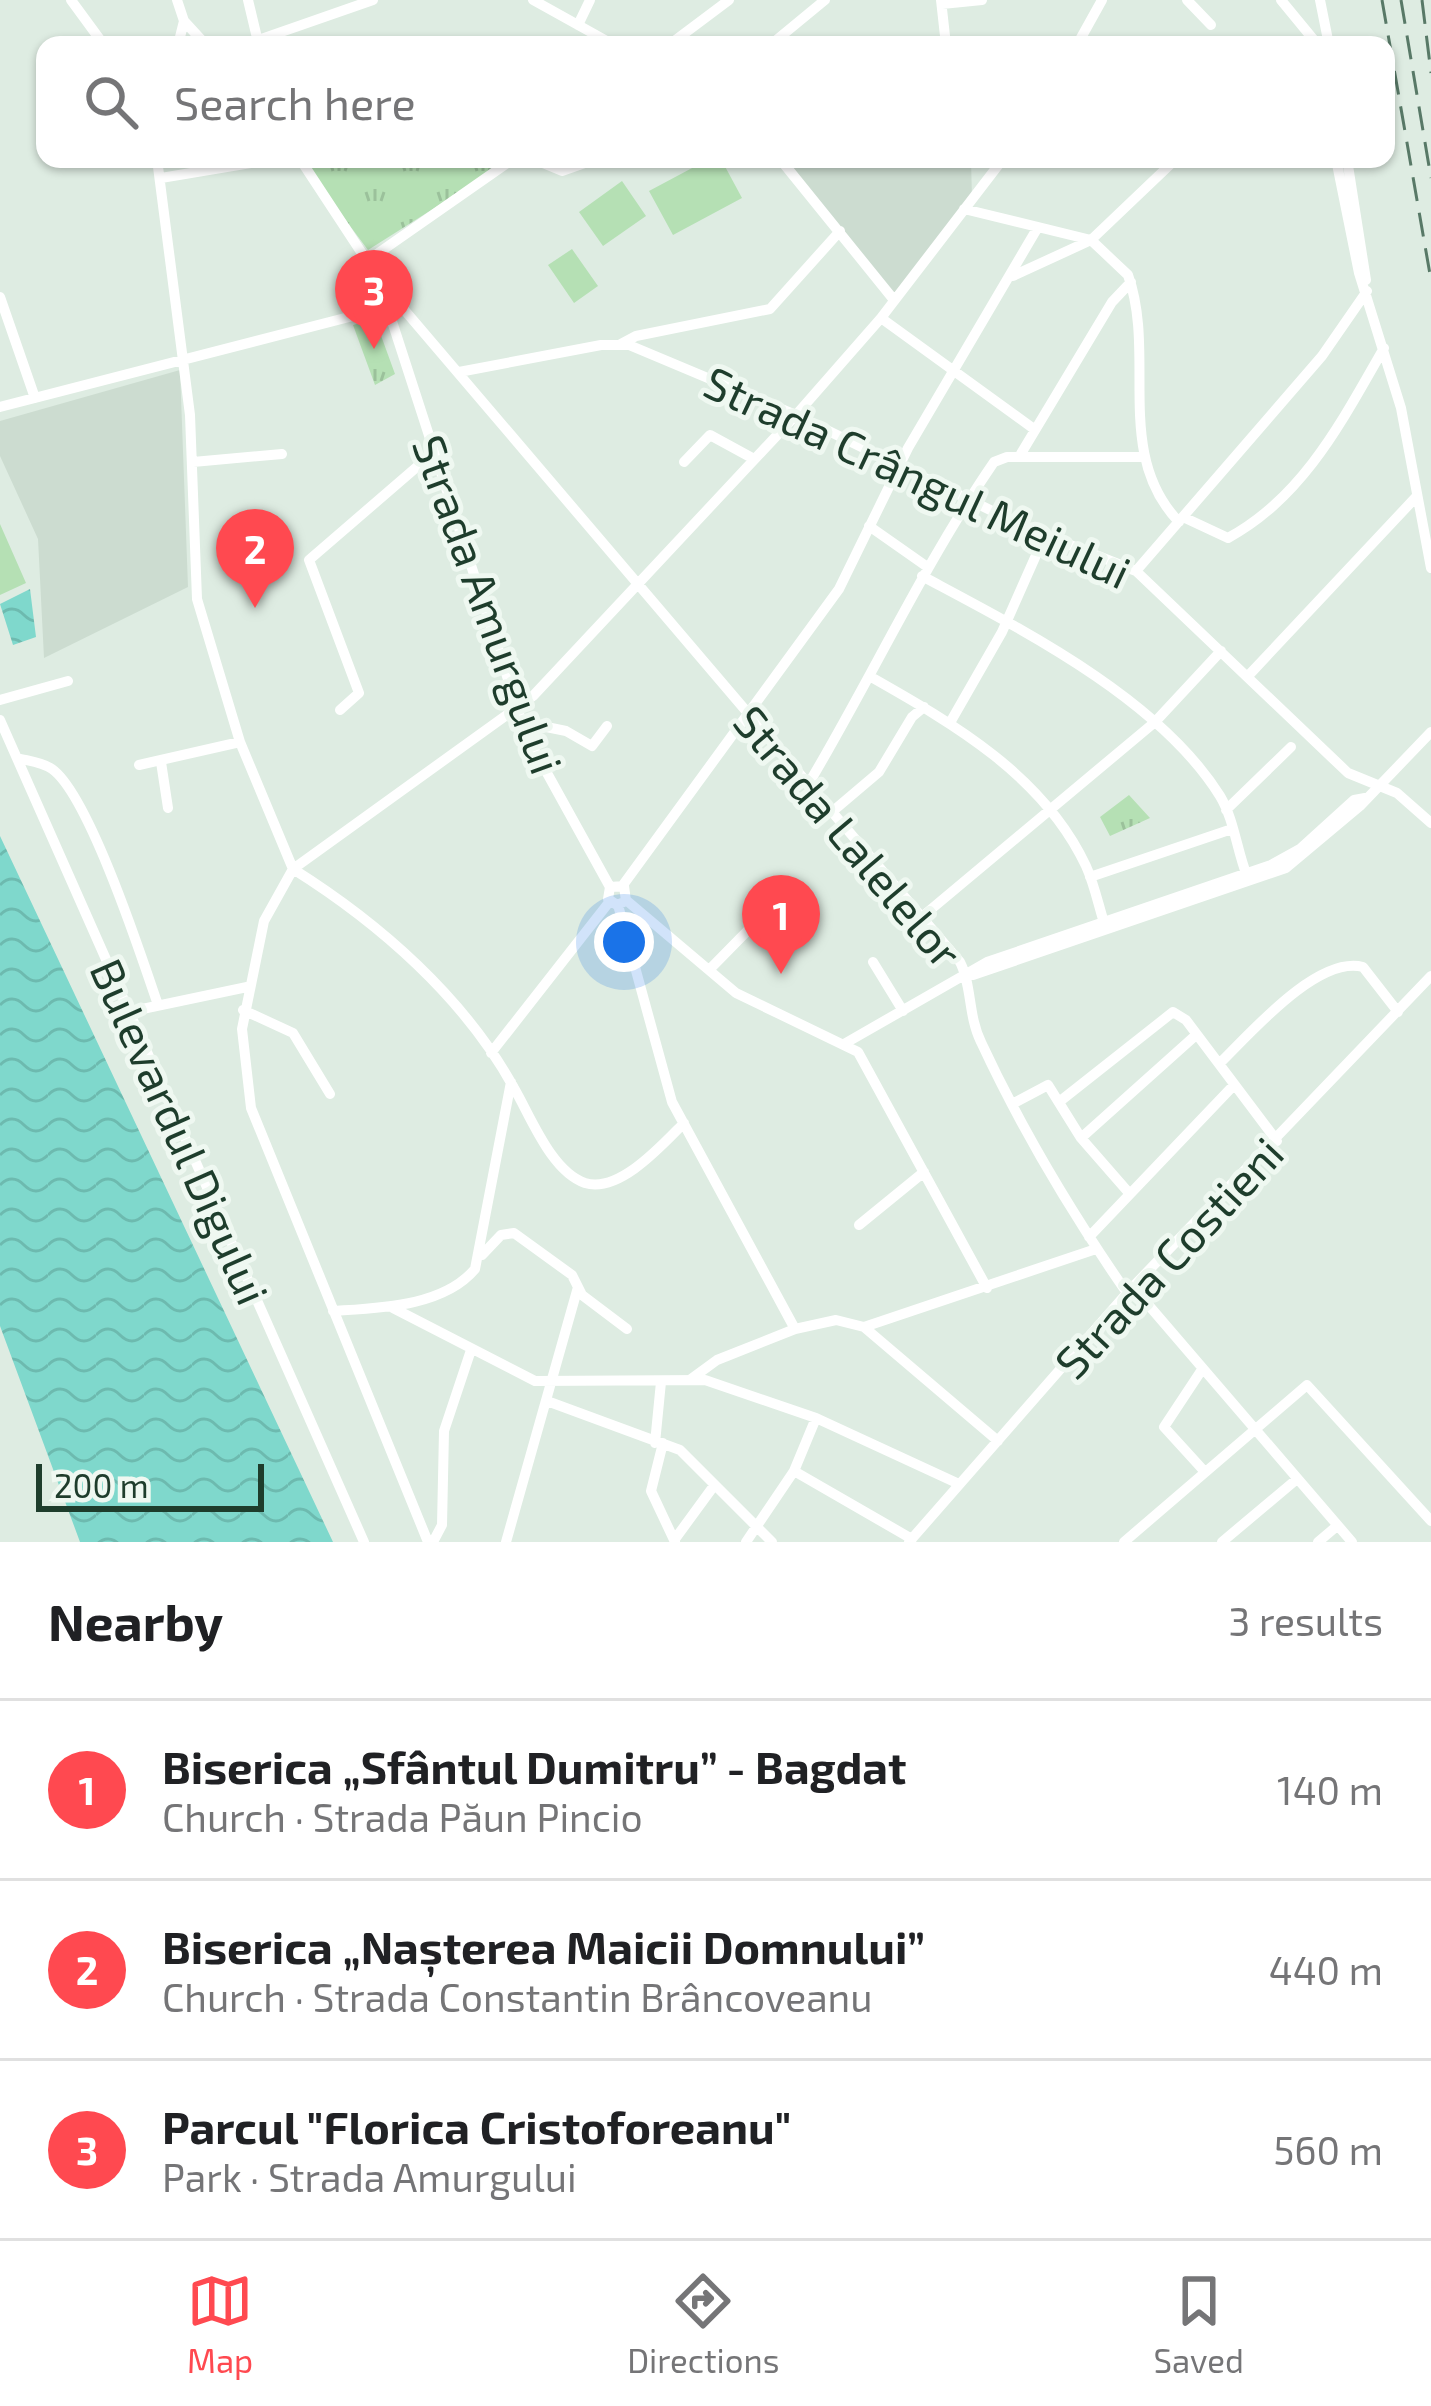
<!DOCTYPE html>
<meta charset="utf-8">
<style>
:root{--surface:#fff;--page:#f2f2f2;--text:#202124;--muted:#757577;--line:#e0e0e0;--accent:#ff4950}
body{margin:0;font-family:"Exo 2",sans-serif;background:var(--page);color:var(--text)}
.scale{position:absolute;left:36px;bottom:30px;width:228px;box-sizing:border-box;padding-left:12px;border:6px solid #1e3d2c;border-top:0;font-size:33px;line-height:42px;white-space:nowrap;color:#1e3d2c;-webkit-text-stroke:9px #eff8f1;paint-order:stroke}
.you{position:absolute;left:624px;top:942px;width:42px;height:42px;margin:-30px;border:9px solid #fff;border-radius:50%;background:#1a73e8;box-shadow:0 0 0 18px #1a73e833}
.badge{display:grid;place-items:center;width:78px;height:78px;border-radius:50%;background:var(--accent);color:#fff;font-size:39px;font-weight:700}
.pin{position:absolute;translate:-50% -99px;filter:drop-shadow(0 3px 6px #0008)}
.pin::after{content:'';position:absolute;top:63px;width:42px;height:36px;background:inherit;clip-path:polygon(0 0,100% 0,50% 100%)}
.list{margin:0;padding:0;list-style:none}
h2{display:flex;justify-content:space-between;align-items:center;height:156px;margin:0;padding:0 48px;font-size:51px}
h2 small{font-size:39px;font-weight:400;color:var(--muted)}
.list li{display:grid;grid-template-columns:78px 1fr auto;gap:36px;align-items:center;box-sizing:border-box;height:180px;padding:0 48px;border-top:3px solid var(--line)}
.list b{display:block;font-size:45px;white-space:nowrap}
.list p{margin:0;font-size:39px;white-space:nowrap;color:var(--muted)}
.list em{font-size:39px;font-style:normal;color:var(--muted)}
.icon{flex:none;width:66px;height:66px;fill:none;stroke:currentColor;stroke-width:2;stroke-linecap:round;stroke-linejoin:round}
.map{position:relative;flex:none;width:1431px;height:1542px;overflow:hidden}
.search{position:absolute;background:var(--surface);box-shadow:0 3px 9px #0004;left:36px;right:36px;top:36px;height:132px;display:flex;align-items:center;gap:30px;box-sizing:border-box;padding:0 42px;border-radius:24px;color:var(--muted);font-size:45px}
.sheet{height:696px;background:var(--surface)}
nav{display:flex;justify-content:space-around;align-items:center;box-sizing:border-box;height:168px;border-top:3px solid var(--line);background:var(--surface);font-size:33px;color:var(--muted)}
nav a{display:grid;justify-items:center;gap:6px}
nav .on{color:var(--accent)}
.map>svg:first-child{display:block}
</style>
<div class="map">
<svg width="1431" height="1542" viewBox="0 0 1431 1542">
<defs>
<pattern id="grass-tufts" width="24" height="20" patternUnits="userSpaceOnUse" patternTransform="scale(3)"><rect width="24" height="20" fill="#b5e0b4"/><path d="M3 7l-1-3M5 7V3M7 7l1-3M15 17l-1-3M17 17v-4M19 17l1-3" fill="none" stroke="#9bc19b"/></pattern>
<pattern id="water-waves" width="16" height="10" patternUnits="userSpaceOnUse" patternTransform="scale(3)"><rect width="16" height="10" fill="#7fd8cc"/><path d="M0 5q4-4 8 0t8 0" fill="none" stroke="#6dbaaf"/></pattern>
</defs>
<rect width="100%" height="100%" fill="#deece2"/>
<path fill="#ccdcd0" d="M780,159h191l1,40 -78,101z
M180,370l8,217 -144,71 -6,-119 -38,-83v-35z"/>
<path fill="url(#grass-tufts)" d="M300,159h212l-144,91z
M375,319l20,55 -20,11 -22,-60z
M1129,795l21,23 -40,18 -10,-19z"/>
<path fill="#b5e0b4" d="M709,159h12l21,39 -69,37 -24,-44z
M622,181l24,35 -43,30 -24,-34z
M572,249l26,37 -24,17 -26,-38z
M0,524l26,59 -26,12z"/>
<path fill="url(#water-waves)" d="M30,589l6,48 -23,8 -13,-41z
M0,836l333,706h-253l-80,-216z"/>
<g fill="none" stroke-linecap="round" stroke-linejoin="round">
<path stroke="#fff" stroke-width="10" d="M71,0l33,45
M177,0l7,21 -6,24
M248,0l10,42
M533,0l81,45
M941,0l5,45
M1187,0l24,25
M1281,0l37,45
M1320,0l9,45
M942,4l40,-4
M184,21l22,24
M578,25l12,-25
M774,42l51,-42
M244,45l129,-45
M669,45l60,-45
M1077,45l25,-45
M157,159l33,256 7,184 43,143 53,127
M300,159l90,137
M533,159l29,12 34,-12
M780,159l114,141
M1336,159l23,114 42,135 30,160
M1347,159l19,121
M161,178l114,-19
M964,209l127,31 85,-81
M367,261l146,-102
M1013,276l78,-36 37,35c29,81 -15,178 51,247
M0,297l35,101
M401,306l559,656c12,23 8,54 21,80 40,86 92,173 146,251
M389,312l137,423 84,152 -2,12 9,6 9,-4 -2,-15 -14,1
M881,318l153,111
M621,344l15,-8 134,-27 70,-78
M459,372l142,-27h28l167,70 231,113 109,43 212,202 49,20 34,30
M0,407l384,-99
M1019,457l93,-155 19,-20
M193,462l89,-8
M684,462l26,-27 44,24
M1183,517l45,21c76,-41 115,-119 156,-190
M869,526l57,40
M1136,571l186,-215 45,-65
M922,576c99,53 237,122 298,220 14,23 17,55 27,80
M1248,676l169,-180
M871,677c83,47 173,99 215,189 9,20 13,42 20,63
M0,700l68,-19
M340,710l19,-17 -50,-133 124,-107
M0,720l364,822
M951,721l51,-89 43,-97
M522,722l44,9 26,15 15,-20
M17,758c11,3 25,4 35,11 37,26 90,189 106,236
M161,762l7,46
M139,765l101,-23
M809,783c63,-106 115,-219 185,-321l13,-5h136
M1226,810l65,-63
M833,811l46,-39 33,-55 12,-10
M293,869c86,54 171,128 221,219 17,29 37,83 71,95 34,11 78,-39 99,-60
M1090,877l142,-48
M623,885l216,-296 69,-141 130,-221
M626,900l110,93 122,59 129,236
M618,905l54,197 123,227 41,-9 28,7 134,114
M923,916l232,-194 66,-71
M873,962l30,49
M709,970l51,-52
M973,975l313,-107 74,-62 71,-74
M243,1010l50,23 37,61
M128,1012l119,-25
M844,1044l143,-82 284,-97 29,-16 54,-49 11,-2
M491,1053l119,-152
M1219,1064c30,-29 98,-109 144,-97l35,45
M1059,1102l114,-90 13,8 91,121
M1014,1103l34,-18 33,53 48,55
M1081,1138l115,-103
M859,1225l65,-53
M1089,1237l145,-152
M482,1255l19,-20 13,-2 58,42 10,20 45,34
M1133,1287l219,255
M393,1308l142,73 170,-1 111,38 143,66
M333,1311c45,-3 110,-4 142,-42l36,-187
M864,1327l232,-78
M1201,1371l-37,56 41,45
M691,1379l26,-19 78,-31
M547,1401l133,49 92,92
M655,1443l6,-61
M663,1443l-12,48 24,51
M794,1471l118,68
M675,1539l38,-52
M428,1542l-177,-434 -9,-79 22,-108 29,-52 240,-173 263,-281 85,-97 122,-159
M433,1542l9,-17 2,-94 27,-81
M506,1542l72,-255
M746,1542l48,-71 22,-53
M909,1542l218,-249 304,-317
M1124,1542l183,-157 124,136
M1222,1542l75,-63
M1318,1542l19,-16"/>
<path stroke="#587967" stroke-width="3" stroke-dasharray="24 12" stroke-linecap="butt" d="M1382,0l49,280
M1401,0l30,178
M1422,0l9,73"/>
</g>
<g text-anchor="middle" dominant-baseline="central" stroke-width="10" stroke-linejoin="round" paint-order="stroke">
<g font-size="45" fill="#1e3d2c" stroke="#eff8f1">
<text transform="translate(918 476) rotate(25)">Strada Crângul Meiului</text>
<text transform="translate(489 604) rotate(70)">Strada Amurgului</text>
<text transform="translate(849 836) rotate(50)">Strada Lalelelor</text>
<text transform="translate(181 1131) rotate(66)">Bulevardul Digului</text>
<text transform="translate(1168 1257) rotate(-47)">Strada Costieni</text>
</g>
</g>
</svg>
<div class="scale">200 m</div>
<div class="you"></div>
<div class="pin badge" style="left:781px;top:974px">1</div>
<div class="pin badge" style="left:255px;top:608px">2</div>
<div class="pin badge" style="left:374px;top:349px">3</div>
<div class="search"><svg class="icon" aria-label="search" viewBox="0 0 24 24"><circle cx="10" cy="10" r="6"/><path d="M15 15l6 6"/></svg>Search here</div>
</div>
<section class="sheet">
<h2>Nearby<small>3 results</small></h2>
<ul class="list">
<li><span class="badge">1</span><div><b>Biserica „Sfântul Dumitru” - Bagdat</b><p>Church · Strada Păun Pincio</p></div><em>140 m</em></li>
<li><span class="badge">2</span><div><b>Biserica „Nașterea Maicii Domnului”</b><p>Church · Strada Constantin Brâncoveanu</p></div><em>440 m</em></li>
<li><span class="badge">3</span><div><b>Parcul &quot;Florica Cristoforeanu&quot;</b><p>Park · Strada Amurgului</p></div><em>560 m</em></li>
</ul>
</section>
<nav>
<a class="on"><svg class="icon" aria-label="map" viewBox="0 0 24 24"><path d="M3 6l6-2 6 2 6-2v14l-6 2-6-2-6 2zM9 4v14M15 6v14"/></svg>Map</a>
<a><svg class="icon" aria-label="directions" viewBox="0 0 24 24"><path d="M12 3l9 9-9 9-9-9zM9 14v-3h6M13 9l2 2-2 2"/></svg>Directions</a>
<a><svg class="icon" aria-label="saved" viewBox="0 0 24 24"><path d="M7 4h10v16l-5-4-5 4z"/></svg>Saved</a>
</nav>
